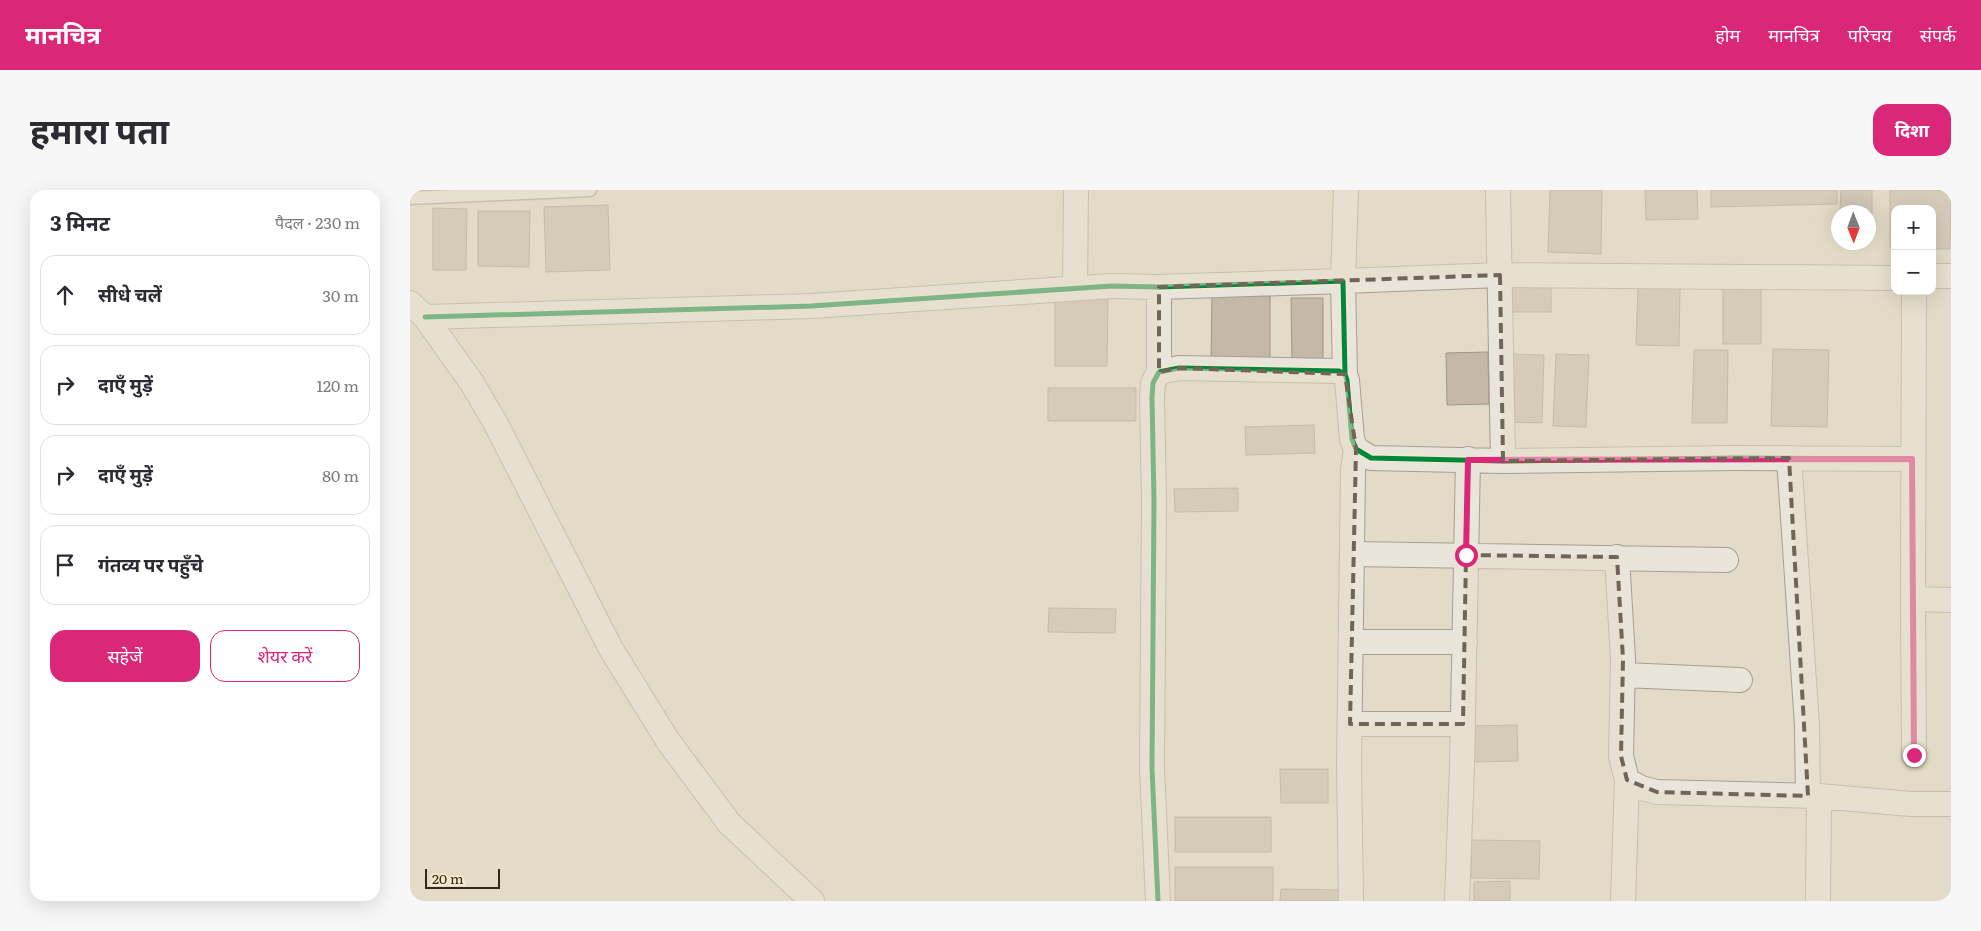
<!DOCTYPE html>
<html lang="hi">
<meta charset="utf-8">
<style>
:root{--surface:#fff;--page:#f7f7f7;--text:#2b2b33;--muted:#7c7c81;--line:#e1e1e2;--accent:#db2777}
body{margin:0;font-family:Literata,"Noto Sans Devanagari",serif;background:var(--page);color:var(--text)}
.controls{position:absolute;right:15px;top:15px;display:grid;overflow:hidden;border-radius:10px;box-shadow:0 5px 20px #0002}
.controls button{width:45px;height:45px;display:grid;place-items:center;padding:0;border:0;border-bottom:1px solid var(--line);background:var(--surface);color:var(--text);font:25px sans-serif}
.compass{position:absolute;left:1421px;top:15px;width:45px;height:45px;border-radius:50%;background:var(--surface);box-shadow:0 5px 20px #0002;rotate:179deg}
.scale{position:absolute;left:15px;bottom:12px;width:75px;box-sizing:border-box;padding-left:5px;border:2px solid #34261b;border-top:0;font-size:14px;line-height:18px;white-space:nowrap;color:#34261b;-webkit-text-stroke:4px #f5e8cb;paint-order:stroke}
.stop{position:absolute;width:15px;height:15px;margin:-11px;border:4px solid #db2777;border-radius:50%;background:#fff}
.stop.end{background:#db2777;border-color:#fff;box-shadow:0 1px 5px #0008}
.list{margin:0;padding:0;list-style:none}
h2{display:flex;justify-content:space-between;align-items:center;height:65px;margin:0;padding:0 20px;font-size:21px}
h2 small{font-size:16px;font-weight:400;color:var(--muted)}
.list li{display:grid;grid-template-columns:32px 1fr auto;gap:15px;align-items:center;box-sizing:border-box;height:80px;margin:0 10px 10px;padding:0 10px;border:1px solid var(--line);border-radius:15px}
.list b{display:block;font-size:19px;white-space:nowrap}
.list em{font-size:16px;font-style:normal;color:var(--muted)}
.actions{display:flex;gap:10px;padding:15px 20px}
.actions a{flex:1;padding:11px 0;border:1px solid var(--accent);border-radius:15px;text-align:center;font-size:18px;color:var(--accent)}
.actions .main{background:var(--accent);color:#fff}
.icon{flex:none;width:28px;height:28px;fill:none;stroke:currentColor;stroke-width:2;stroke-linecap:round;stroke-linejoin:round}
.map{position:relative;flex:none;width:1541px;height:711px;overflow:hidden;border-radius:15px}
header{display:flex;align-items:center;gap:30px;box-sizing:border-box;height:70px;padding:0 25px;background:var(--accent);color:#fff}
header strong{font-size:24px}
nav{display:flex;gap:28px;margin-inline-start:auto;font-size:18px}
.intro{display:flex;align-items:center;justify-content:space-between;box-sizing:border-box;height:120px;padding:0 30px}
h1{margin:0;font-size:35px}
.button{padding:12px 22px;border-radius:15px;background:var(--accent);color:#fff;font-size:18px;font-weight:700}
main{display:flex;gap:30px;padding:0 30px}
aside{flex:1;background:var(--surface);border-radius:15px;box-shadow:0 5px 20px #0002}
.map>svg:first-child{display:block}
</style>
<header>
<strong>मानचित्र</strong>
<nav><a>होम</a><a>मानचित्र</a><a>परिचय</a><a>संपर्क</a></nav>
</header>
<div class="intro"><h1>हमारा पता</h1><a class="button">दिशा</a></div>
<main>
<aside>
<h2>3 मिनट<small>पैदल · 230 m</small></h2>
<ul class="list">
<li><svg class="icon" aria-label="ahead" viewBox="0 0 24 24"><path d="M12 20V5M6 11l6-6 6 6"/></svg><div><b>सीधे चलें</b></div><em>30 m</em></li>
<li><svg class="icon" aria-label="right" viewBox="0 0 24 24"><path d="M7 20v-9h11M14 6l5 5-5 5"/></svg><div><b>दाएँ मुड़ें</b></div><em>120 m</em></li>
<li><svg class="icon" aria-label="right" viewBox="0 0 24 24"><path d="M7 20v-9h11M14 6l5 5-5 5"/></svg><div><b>दाएँ मुड़ें</b></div><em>80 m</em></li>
<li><svg class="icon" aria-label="arrive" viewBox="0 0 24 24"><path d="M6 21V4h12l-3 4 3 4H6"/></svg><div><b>गंतव्य पर पहुँचे</b></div></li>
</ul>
<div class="actions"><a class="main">सहेजें</a><a>शेयर करें</a></div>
</aside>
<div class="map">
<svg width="1541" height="711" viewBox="0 0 1541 711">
<rect width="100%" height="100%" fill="#e3dac7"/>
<path fill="#c6b8a8" stroke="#a29587" d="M1140,0h52l-1,64 -53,-2z
M1235,0h52l1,29 -52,1z
M1301,0h126v14l-126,3z
M1431,0h31v48h-4v-26h-28z
M1480,0h61l-1,59h-18v-40h-37v39h-5z
M198,15l2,65 -64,2 -2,-65z
M23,18l34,1 -1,61h-33z
M68,21h52l-1,56 -51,-1z
M1141,88v34h-45v-33z
M1313,89h38v65h-38z
M1228,96l42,1 -1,59 -43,-1z
M645,102l53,1 -1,73h-52z
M802,106h58v63h-59z
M881,108h32v67h-31z
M1363,159l56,1 -2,77 -56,-1z
M1284,160h34l-1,73h-35z
M1078,162l1,52 -42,1 -1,-52z
M1101,164l33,1 -2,68 -33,-1z
M1146,164l33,1 -3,72 -33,-1z
M638,198h88v33h-88z
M904,235l1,28 -69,2 -1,-28z
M828,298v23l-63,1 -1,-23z
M639,418l67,1 -1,24 -67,-1z
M1107,535l1,36 -47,1 -1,-36z
M870,579h48v34h-47z
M765,627h96v35h-96z
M1061,650l69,1 -1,38 -68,-1z
M765,677h98v34h-98z
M1100,691v20h-36v-19z
M871,699l61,1v11h-62z"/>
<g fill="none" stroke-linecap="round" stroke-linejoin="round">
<g stroke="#a69e91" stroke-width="15">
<path id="service" d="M0,8l180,-8"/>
</g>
<g stroke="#a69e91" stroke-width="26">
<path id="minor" d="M936,0l-3,91 157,-6 395,3
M1088,0l5,271
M1522,86h19
M665,98l1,-98
M1504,101l-1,308 38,1
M0,113l15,14 47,66 24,41 115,225 57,92 61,82 83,78
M15,127l386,-11 301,-20 47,1 184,-6 2,93
M749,182v-85
M1379,268l18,268 1,70
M942,364l374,6
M1207,367l6,102 -2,97 6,24 14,8 16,4 162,4 92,8h40
M1503,409l1,156
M941,452h114
M1213,485l117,5
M940,534h113
M748,711l-6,-133 2,-267 -2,-104 1,-14 6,-11 20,-4 160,3 6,3 2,6 5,59 4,10 15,9 132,3 231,-3 178,1
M941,711l-2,-135 4,-295 3,-22
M1047,711l5,-135 6,-307
M1213,711l4,-121
M1408,711l1,-105"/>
</g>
<use href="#service" stroke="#eae5da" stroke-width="12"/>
<use href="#minor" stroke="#eae5da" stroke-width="24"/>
<g stroke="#f5e8cb" stroke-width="8">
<path id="cycleway" d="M15,127l386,-11 301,-20 47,1 184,-6 2,93
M748,711l-6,-133 2,-267 -2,-104 1,-14 6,-11 20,-4 160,3 6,3 2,6 5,59 4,10 15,9 132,3 231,-3 178,1"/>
</g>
<use href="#cycleway" stroke="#00873e" stroke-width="5"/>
</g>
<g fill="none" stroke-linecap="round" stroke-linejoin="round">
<path stroke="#db2777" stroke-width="6" d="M1056,365l2,-95 444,-1 2,296"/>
</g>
<path d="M0 0H1541V711H0ZM1090,85l3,186 286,-3 19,338 -151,-4 -30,-12 -6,-24 2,-97 -6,-102 -151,-2 -3,169h-113l6,-275 -11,-75 -166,-6 -20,4v-85z" fill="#e3dac7" fill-opacity=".55" fill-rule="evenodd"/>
<path fill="none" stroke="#716557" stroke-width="4" stroke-dasharray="10 6" stroke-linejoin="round" d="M1090,85l3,186 286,-3 19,338 -151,-4 -30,-12 -6,-24 2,-97 -6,-102 -151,-2 -3,169h-113l6,-275 -11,-75 -166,-6 -20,4v-85z"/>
</svg>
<div class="controls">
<button>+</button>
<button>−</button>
</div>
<svg class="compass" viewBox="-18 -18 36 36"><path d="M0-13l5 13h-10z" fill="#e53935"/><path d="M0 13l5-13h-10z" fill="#7c7c81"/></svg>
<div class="scale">20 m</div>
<div class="stop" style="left:1056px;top:365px"></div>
<div class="stop end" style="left:1504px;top:565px"></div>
</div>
</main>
